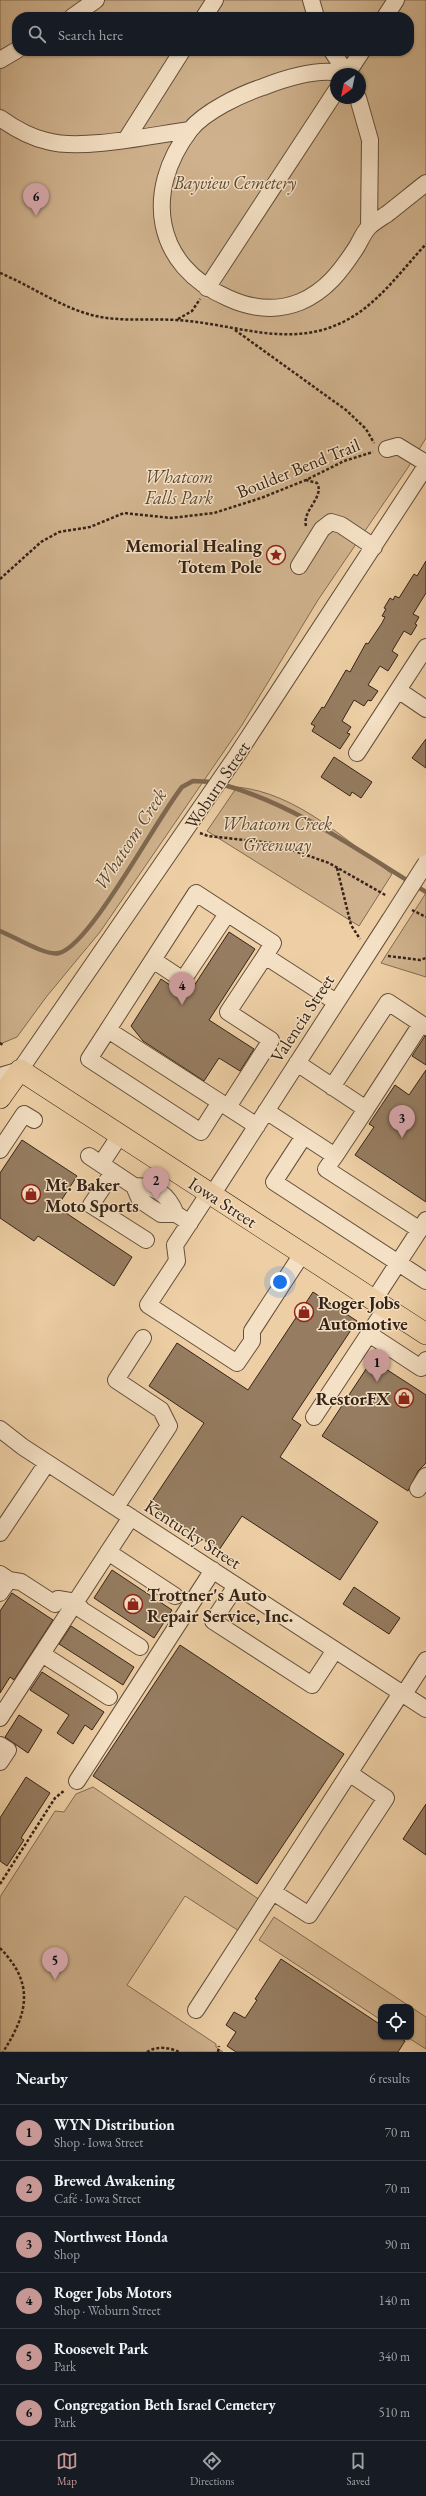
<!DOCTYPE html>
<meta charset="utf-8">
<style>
:root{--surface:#171b24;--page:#242831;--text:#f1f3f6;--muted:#9ea1a6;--line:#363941;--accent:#c59692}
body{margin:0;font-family:"EB Garamond",serif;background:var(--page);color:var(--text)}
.controls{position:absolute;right:12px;bottom:12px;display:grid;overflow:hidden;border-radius:8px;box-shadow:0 1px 3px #0004}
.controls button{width:36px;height:36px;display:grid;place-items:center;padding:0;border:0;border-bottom:1px solid var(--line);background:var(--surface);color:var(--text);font:20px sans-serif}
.compass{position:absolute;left:330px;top:68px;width:36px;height:36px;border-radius:50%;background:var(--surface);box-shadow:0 1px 3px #0004;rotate:213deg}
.you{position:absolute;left:280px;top:1282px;width:14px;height:14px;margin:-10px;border:3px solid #fff;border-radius:50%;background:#1a73e8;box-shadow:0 0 0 6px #1a73e833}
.badge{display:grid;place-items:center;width:26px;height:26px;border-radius:50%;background:var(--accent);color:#111;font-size:13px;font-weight:700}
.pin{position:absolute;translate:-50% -33px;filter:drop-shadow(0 1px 2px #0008)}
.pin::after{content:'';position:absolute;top:21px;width:14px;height:12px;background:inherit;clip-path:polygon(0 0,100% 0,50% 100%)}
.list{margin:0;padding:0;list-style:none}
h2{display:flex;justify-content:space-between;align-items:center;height:52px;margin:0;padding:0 16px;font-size:17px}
h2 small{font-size:13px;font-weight:400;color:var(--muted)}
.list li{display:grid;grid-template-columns:26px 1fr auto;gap:12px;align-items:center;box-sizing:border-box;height:56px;padding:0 16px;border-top:1px solid var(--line)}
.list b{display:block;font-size:15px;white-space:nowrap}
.list p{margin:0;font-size:13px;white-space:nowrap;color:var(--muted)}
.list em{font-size:13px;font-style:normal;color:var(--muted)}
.icon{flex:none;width:22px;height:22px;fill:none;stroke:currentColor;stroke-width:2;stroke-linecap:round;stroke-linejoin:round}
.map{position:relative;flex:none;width:426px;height:2052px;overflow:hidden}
.search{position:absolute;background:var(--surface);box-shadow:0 1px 3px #0004;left:12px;right:12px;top:12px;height:44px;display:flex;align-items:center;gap:10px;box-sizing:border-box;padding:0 14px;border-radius:16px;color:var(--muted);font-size:15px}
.sheet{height:388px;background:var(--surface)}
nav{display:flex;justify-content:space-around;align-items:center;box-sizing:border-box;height:56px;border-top:1px solid var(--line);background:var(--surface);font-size:11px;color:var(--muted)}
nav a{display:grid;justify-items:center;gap:2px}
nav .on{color:var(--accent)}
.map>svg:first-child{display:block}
</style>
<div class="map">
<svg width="426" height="2052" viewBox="0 0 426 2052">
<rect width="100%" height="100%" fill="#eecfa5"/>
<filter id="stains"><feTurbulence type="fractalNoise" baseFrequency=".005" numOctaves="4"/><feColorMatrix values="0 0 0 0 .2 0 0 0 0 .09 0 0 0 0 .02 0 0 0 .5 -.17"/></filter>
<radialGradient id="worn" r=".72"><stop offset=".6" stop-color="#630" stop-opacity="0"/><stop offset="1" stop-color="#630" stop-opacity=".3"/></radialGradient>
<path fill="#cfb28d" stroke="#826b52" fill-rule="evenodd" d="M0,0h426v438l-17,28 -91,134 -76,125 -142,207 -53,64 -30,41 -17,7zM17,17h392v34h-392zM336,74h24v24h-24z
M237,787c60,6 108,53 155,87l-33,52 -152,-95z
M426,893v84l-45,-14z
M93,1787l167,113 -21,31 -54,-35 -58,89 89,59v3l7,5h-223v-155l55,-86 9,1 12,-18z
M274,1917l152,100v32l-19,-12h4v-30h-30v13l-122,-80z"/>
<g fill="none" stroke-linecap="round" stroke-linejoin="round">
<path stroke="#7f6850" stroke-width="4.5" d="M221,784c76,21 139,68 205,108
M0,931c13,5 47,26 59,22 31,-7 98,-135 123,-166l11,-6 21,1"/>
</g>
<path fill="#967d61" stroke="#362418" d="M426,561v32l-13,21 6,3 -4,7 2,1 -6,10 -7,-4 -12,20 6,4 -10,16 -8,-5 -12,19 10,6 -7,10 -3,-1 -4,6 -10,-6 -12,21 9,6 -4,6 3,1 -10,15 -28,-18 3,-5 -4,-2 11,-17 2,1 22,-38 4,2 16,-29 2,1 14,-21 3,-6 -3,-1 4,-7 -2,-1 6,-10 3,2 2,-4 4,2 15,-24 3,2z
M426,739v29l-14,-10z
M334,757l38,25 -11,16 -9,-6 -2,4 -29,-19z
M229,932l26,17 -46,71 45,29 -14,22 -21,-13 -15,23 -61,-40 -12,-15 30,-47 18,12 10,-4 3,2z
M425,1036h1v29l-14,-9z
M426,1070v132l-71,-47 19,-28 -5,-3 26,-39 14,10z
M22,1140l55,36 -20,31 75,50 -18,29 -76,-50 -4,5 -34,-23v-45z
M313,1292l44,29 -65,98 9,6 -21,32 98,65 -38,58 -98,-64 -23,34 -69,-46 54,-81 -55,-37 28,-43 71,47z
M372,1360l54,35v68l-8,8 -10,20 -86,-55z
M112,1570l60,40 -18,28 -60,-40z
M354,1587l46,31 -11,16 -46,-30z
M12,1593l41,27 -39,60 -4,-3 -10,16v-82z
M71,1626l63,41 -11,18 -64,-41z
M180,1645l164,109 -87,130 -164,-108z
M42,1672l62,40 -12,18 -7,-5 -12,19 -16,-11 12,-18 -39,-25z
M19,1715l23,15 -14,23 -23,-16z
M26,1777l24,16 -29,45 3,2 -17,26 -7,-5v-43z
M426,1804v51l-23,-16z
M281,1959l100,66v12h17l7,4 -7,11h-162l-9,-6 9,-14 -10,-7 8,-13 11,6 12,-18 -2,-1z"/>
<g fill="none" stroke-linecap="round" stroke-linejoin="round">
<g stroke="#644f3b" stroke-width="18">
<path id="minor" d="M311,0l5,17
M72,17l24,-17
M204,17l11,-17
M385,17l11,-17
M332,51l15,23
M0,60l17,-10
M345,74c-25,-7 -59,4 -82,13 -22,7 -59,25 -73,43 -47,62 -36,136 38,168 24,11 47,14 72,4 26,-11 41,-31 56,-54 4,-6 7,-15 13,-21 5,-5 12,-9 18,-13 13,-10 26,-21 39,-31
M347,74l15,-23
M358,98l12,42 -1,87
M0,118c14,10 29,19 47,23 35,10 105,-6 143,-11
M127,138l55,-87
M207,288l129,-197
M387,449l11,-3 28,17
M299,566l23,-37 9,-7 10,3 33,22
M426,647l-28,43 28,19
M357,753l41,-63
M153,960l30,20 44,-66
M108,1030l149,96
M297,1063l69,46 55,-85
M0,1076l20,-6 217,-315 189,-289
M332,1087l56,-85 38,25
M220,1102l-19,30 -112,-73 107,-166 77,50 -8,13 71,46
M228,1107l43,-67 -43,-28 37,-56
M266,1111l69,45 -9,13 94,61
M304,1136l-30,46 152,99
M0,1150l24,-36 10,6
M89,1156l45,30 6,14 21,14h15l14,9
M335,1156l31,-47
M101,1164l19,-29
M113,1172l-22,33 55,35
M134,1186c22,0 34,8 42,28
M209,1193l-34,52 2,16 -29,44 89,58 15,-22v-10l50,-77
M212,1195l177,-274
M374,1300l52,-80
M369,1334l52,34 5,-8
M314,1417l72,-109
M0,1429l23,18 403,262
M418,1489l8,-13
M116,1507l53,-81 -8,-16 -45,-30 27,-42
M0,1533l47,-70
M108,1552l67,44
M0,1574l9,6 12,2 34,22 3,-5 18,3 6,8 58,37
M236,1586l-23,35 99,64 23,-35
M0,1593l9,-13
M42,1654l67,43
M404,1694l22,-34
M0,1718l131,-201
M0,1745l8,5 -8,12
M77,1781l136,-211
M273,1892l36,23 77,-117 -37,-25
M196,2010l205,-317"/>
</g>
<g stroke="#362418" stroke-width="22">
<path id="major" d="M0,1098l20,-28 406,264"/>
</g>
<path stroke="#362418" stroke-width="2.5" stroke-dasharray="3 2" stroke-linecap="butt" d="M0,273c29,12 56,31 85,40 30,10 60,5 91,7 58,3 113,30 169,1 33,-17 56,-50 81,-77
M178,319l14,-8 8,-12
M235,330l111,80 20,19 8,14
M306,526c-4,-16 19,-29 11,-43l-11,-3
M0,579l41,-37 18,-10 31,-5 34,-14 47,5 43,-5 47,-15 45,-18 38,-19 29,-9
M200,833l8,3 64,7 57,20 58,33
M337,868l14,57 9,14
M412,910l14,7
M388,956l32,4 6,-2
M0,1043l4,3
M0,1884l55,-86 10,-8
M0,1948c35,36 28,65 3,104
M147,2052c9,-6 22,-5 32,0
M218,2052l1,-6"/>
<use href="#minor" stroke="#f4e0c4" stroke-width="16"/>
<use href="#major" stroke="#eecfa5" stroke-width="21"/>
<g stroke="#644f3b" stroke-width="18" stroke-linecap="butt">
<path id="minor-bridge" d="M389,921l37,-58"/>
</g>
<use href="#minor-bridge" stroke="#f4e0c4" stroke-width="16"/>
</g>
<defs>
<g id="sight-ring" transform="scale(1)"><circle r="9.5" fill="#f4e0c4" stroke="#8f2418" stroke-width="1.5"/><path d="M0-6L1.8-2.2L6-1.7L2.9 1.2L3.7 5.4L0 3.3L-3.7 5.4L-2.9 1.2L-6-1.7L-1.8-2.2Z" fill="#8f2418"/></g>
<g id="shop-ring" transform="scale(1)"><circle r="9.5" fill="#f4e0c4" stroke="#8f2418" stroke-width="1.5"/><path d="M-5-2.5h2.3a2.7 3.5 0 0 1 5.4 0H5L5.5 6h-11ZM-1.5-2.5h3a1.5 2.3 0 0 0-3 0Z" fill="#8f2418"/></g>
</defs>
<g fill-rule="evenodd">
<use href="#sight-ring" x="276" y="555"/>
<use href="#shop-ring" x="31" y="1194"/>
<use href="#shop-ring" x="304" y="1312"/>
<use href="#shop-ring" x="404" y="1398"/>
<use href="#shop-ring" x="133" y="1604"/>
</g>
<g text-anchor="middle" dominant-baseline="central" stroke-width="3" stroke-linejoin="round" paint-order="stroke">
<g font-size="18" font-style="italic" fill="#5c4835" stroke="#f4e0c4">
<text x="235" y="182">Bayview Cemetery</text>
<text x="179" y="476">Whatcom<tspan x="179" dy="21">Falls Park</tspan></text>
<text x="277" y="823">Whatcom Creek<tspan x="277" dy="21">Greenway</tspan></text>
</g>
<g font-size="18" fill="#362418" stroke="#f4e0c4">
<text transform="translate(298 468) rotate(-22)">Boulder Bend Trail</text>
<text transform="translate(217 785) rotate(-56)">Woburn Street</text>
<text transform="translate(302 1018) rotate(-57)">Valencia Street</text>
<text transform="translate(223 1202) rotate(33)">Iowa Street</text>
<text transform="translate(193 1534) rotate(33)">Kentucky Street</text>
</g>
<g font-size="18" font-weight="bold" fill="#362418" stroke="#f4e0c4" text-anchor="start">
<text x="262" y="545" text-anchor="end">Memorial Healing<tspan x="262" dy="21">Totem Pole</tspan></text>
<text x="45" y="1184">Mt. Baker<tspan x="45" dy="21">Moto Sports</tspan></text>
<text x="318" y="1302">Roger Jobs<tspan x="318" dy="21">Automotive</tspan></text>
<text x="390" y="1398" text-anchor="end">RestorFX</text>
<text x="147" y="1594">Trottner's Auto<tspan x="147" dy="21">Repair Service, Inc.</tspan></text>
</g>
<g font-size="19" font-style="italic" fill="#5a4634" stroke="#f4e0c4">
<text transform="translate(130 839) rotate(-57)">Whatcom Creek</text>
</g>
</g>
<rect width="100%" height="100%" filter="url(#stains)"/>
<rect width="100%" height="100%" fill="url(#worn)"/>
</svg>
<div class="controls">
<button><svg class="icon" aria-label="locate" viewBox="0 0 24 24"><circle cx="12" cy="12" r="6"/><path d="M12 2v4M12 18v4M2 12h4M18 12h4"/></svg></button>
</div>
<svg class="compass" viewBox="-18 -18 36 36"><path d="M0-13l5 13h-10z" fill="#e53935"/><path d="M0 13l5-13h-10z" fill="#9ea1a6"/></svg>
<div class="you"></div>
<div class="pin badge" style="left:377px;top:1382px">1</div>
<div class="pin badge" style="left:156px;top:1200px">2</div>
<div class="pin badge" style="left:402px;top:1138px">3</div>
<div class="pin badge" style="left:182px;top:1005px">4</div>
<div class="pin badge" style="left:55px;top:1980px">5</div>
<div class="pin badge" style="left:36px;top:216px">6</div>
<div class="search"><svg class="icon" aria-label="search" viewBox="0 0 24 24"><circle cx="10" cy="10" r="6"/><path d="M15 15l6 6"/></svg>Search here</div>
</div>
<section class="sheet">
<h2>Nearby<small>6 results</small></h2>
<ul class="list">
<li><span class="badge">1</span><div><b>WYN Distribution</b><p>Shop · Iowa Street</p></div><em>70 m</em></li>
<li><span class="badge">2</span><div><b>Brewed Awakening</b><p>Café · Iowa Street</p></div><em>70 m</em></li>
<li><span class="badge">3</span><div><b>Northwest Honda</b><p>Shop</p></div><em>90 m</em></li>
<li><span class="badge">4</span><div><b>Roger Jobs Motors</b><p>Shop · Woburn Street</p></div><em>140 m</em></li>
<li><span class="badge">5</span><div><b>Roosevelt Park</b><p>Park</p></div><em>340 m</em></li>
<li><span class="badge">6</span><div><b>Congregation Beth Israel Cemetery</b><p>Park</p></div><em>510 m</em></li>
</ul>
</section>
<nav>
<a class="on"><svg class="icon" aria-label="map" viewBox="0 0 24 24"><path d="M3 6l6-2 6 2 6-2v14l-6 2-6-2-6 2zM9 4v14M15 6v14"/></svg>Map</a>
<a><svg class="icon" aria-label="directions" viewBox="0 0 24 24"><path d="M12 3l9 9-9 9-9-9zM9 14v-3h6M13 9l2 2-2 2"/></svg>Directions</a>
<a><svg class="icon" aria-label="saved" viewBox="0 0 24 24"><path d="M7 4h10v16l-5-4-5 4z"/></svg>Saved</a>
</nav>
